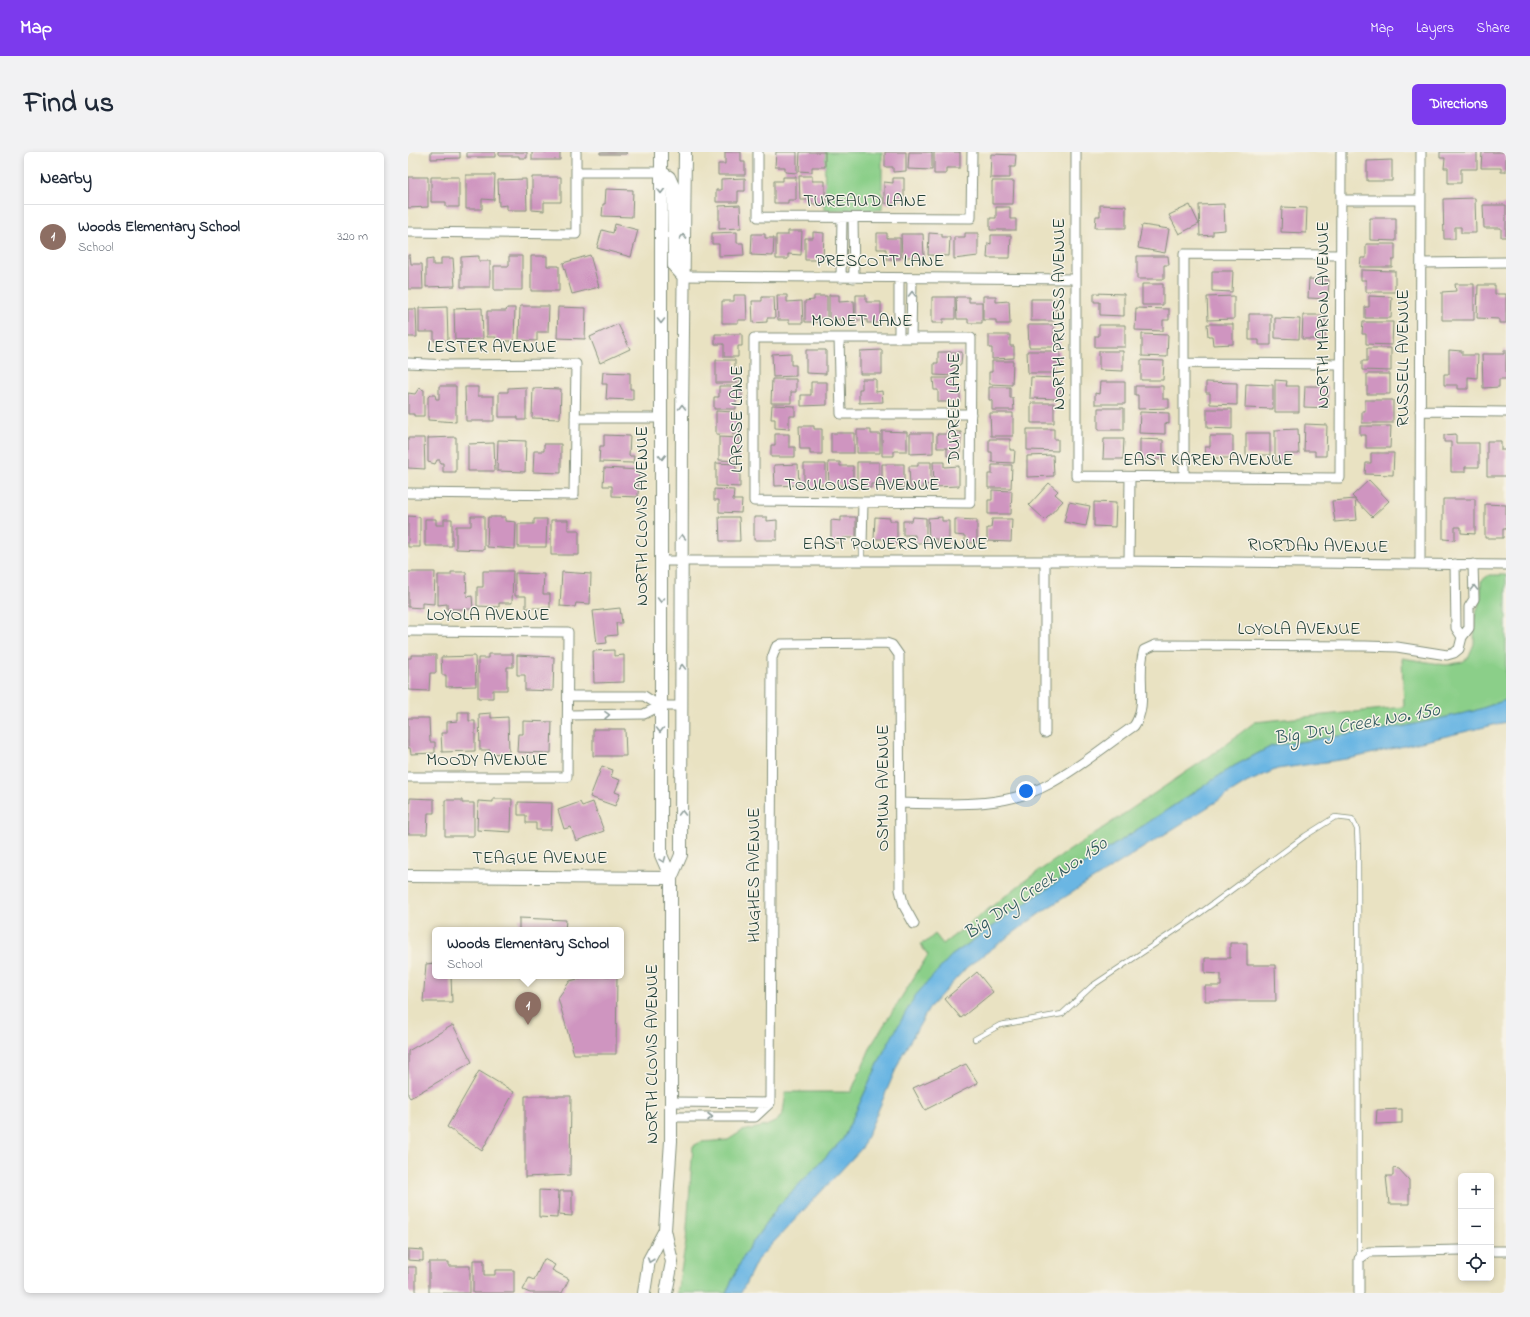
<!DOCTYPE html>
<meta charset="utf-8">
<style>
:root{--surface:#fff;--page:#f2f2f3;--text:#1f2937;--muted:#747a83;--line:#e0e1e3;--accent:#7c3aed}
body{margin:0;font-family:"Indie Flower",sans-serif;background:var(--page);color:var(--text)}
.controls{position:absolute;right:12px;bottom:12px;display:grid;overflow:hidden;border-radius:6px;box-shadow:0 2px 6px #0003}
.controls button{width:36px;height:36px;display:grid;place-items:center;padding:0;border:0;border-bottom:1px solid var(--line);background:var(--surface);color:var(--text);font:20px sans-serif}
.you{position:absolute;left:618px;top:639px;width:14px;height:14px;margin:-10px;border:3px solid #fff;border-radius:50%;background:#1a73e8;box-shadow:0 0 0 6px #1a73e833}
.badge{display:grid;place-items:center;width:26px;height:26px;border-radius:50%;background:var(--accent);color:#fff;font-size:13px;font-weight:700}
.pin{position:absolute;translate:-50% -33px;filter:drop-shadow(0 1px 2px #0008)}
.pin::after{content:'';position:absolute;top:21px;width:14px;height:12px;background:inherit;clip-path:polygon(0 0,100% 0,50% 100%)}
.popup{position:absolute;left:24px;top:775px;width:192px;height:52px;box-sizing:border-box;display:grid;place-content:center;border-radius:6px;background:var(--surface);filter:drop-shadow(0 1px 3px #0005);font-size:13px;white-space:nowrap;color:var(--muted)}
.popup b{font-size:15px;color:var(--text)}
.popup::after{content:'';position:absolute;left:50%;top:100%;margin-left:-8px;border:8px solid transparent;border-top-color:var(--surface)}
.list{margin:0;padding:0;list-style:none}
h2{display:flex;justify-content:space-between;align-items:center;height:52px;margin:0;padding:0 16px;font-size:17px}
h2 small{font-size:13px;font-weight:400;color:var(--muted)}
.list li{display:grid;grid-template-columns:26px 1fr auto;gap:12px;align-items:center;box-sizing:border-box;height:64px;padding:0 16px;border-top:1px solid var(--line)}
.list b{display:block;font-size:15px;white-space:nowrap}
.list p{margin:0;font-size:13px;white-space:nowrap;color:var(--muted)}
.list em{font-size:13px;font-style:normal;color:var(--muted)}
.icon{flex:none;width:22px;height:22px;fill:none;stroke:currentColor;stroke-width:2;stroke-linecap:round;stroke-linejoin:round}
.map{position:relative;flex:none;width:1098px;height:1141px;overflow:hidden;border-radius:6px}
header{display:flex;align-items:center;gap:24px;box-sizing:border-box;height:56px;padding:0 20px;background:var(--accent);color:#fff}
header strong{font-size:19px}
nav{display:flex;gap:22px;margin-inline-start:auto;font-size:14px}
.intro{display:flex;align-items:center;justify-content:space-between;box-sizing:border-box;height:96px;padding:0 24px}
h1{margin:0;font-size:28px}
.button{padding:10px 18px;border-radius:6px;background:var(--accent);color:#fff;font-size:14px;font-weight:700}
main{display:flex;gap:24px;padding:0 24px}
aside{flex:1;background:var(--surface);border-radius:6px;box-shadow:0 2px 6px #0003}
.map>svg:first-child{display:block}
</style>
<header>
<strong>Map</strong>
<nav><a>Map</a><a>Layers</a><a>Share</a></nav>
</header>
<div class="intro"><h1>Find us</h1><a class="button">Directions</a></div>
<main>
<aside>
<h2>Nearby<small></small></h2>
<ul class="list">
<li><span class="badge" style="background:#8d6e63">1</span><div><b>Woods Elementary School</b><p>School</p></div><em>320 m</em></li>
</ul>
</aside>
<div class="map">
<svg width="1098" height="1141" viewBox="0 0 1098 1141">
<rect width="100%" height="100%" fill="#f7f3e8"/>
<filter id="ink" filterUnits="userSpaceOnUse"><feTurbulence type="fractalNoise" baseFrequency=".025" numOctaves="2"/><feDisplacementMap in="SourceGraphic" scale="8" xChannelSelector="R" yChannelSelector="G"/><feConvolveMatrix kernelMatrix="1 2 1 2 8 2 1 2 1" color-interpolation-filters="sRGB"/></filter>
<filter id="wash" filterUnits="userSpaceOnUse"><feTurbulence type="fractalNoise" baseFrequency=".012" numOctaves="4" result="noise"/><feDisplacementMap in="SourceGraphic" scale="16" xChannelSelector="R" yChannelSelector="G"/><feGaussianBlur stdDeviation="0.9" result="paint"/><feColorMatrix in="noise" values="0 0 0 0 0 0 0 0 0 0 0 0 0 0 0 0 0 1.4 0 .05"/><feComposite in="paint" operator="in"/></filter>
<g filter="url(#wash)">
<rect width="100%" height="100%" fill="#e9e2c2"/>
<path fill="#8bcf89" stroke="#55865e" d="M417,0h57v58h-58z
M1081,423h17v125l-32,11 -68,15 -134,20 -38,20 -198,130 -85,60 -66,93 -42,90 -64,66 -34,48 -19,40h-49l9,-51 7,-96 8,-4 27,-2 14,-9 24,-5 11,-5 6,-8 3,-21h65l21,-48 56,-89 -8,-11 6,-2 9,-8 8,10 87,-67 180,-121 45,-34 149,-15 -2,-49 44,7 16,-3 6,-4 6,-14 1,-30 6,-14v-19z"/>
<path fill="#6ab6e3" stroke="#447a8c" d="M1098,548v22l-153,36 -76,11 -31,14 -200,126 -79,58 -37,40 -28,48 -40,93 -105,112 -16,33h-15l19,-40 34,-48 64,-66 42,-90 30,-53 36,-40 85,-60 198,-130 38,-20 134,-20 68,-15z"/>
<g id="blocks">
<path fill="#cf95c0" d="M23,0h29v6l-29,1z
M59,0h28v5h-28z
M91,0h28v6h-8v-2h-20z
M124,0h28v8h-28z
M192,0h26l1,2h-27z
M317,0h16v10h4v13h-27v-11h7z
M368,0h21v21l-12,-1v-5h-10z
M392,0h25v15h-13v5l-13,-1z
M477,0h21v19l-13,1v-5h-8z
M501,0h23v18l-24,-1z
M526,0h26v16h-14v6h-12z
M1032,0h37v17h-16v14h-13v-15h-4l1,-10h-5z
M1074,0h24v20h-5v-4h-20z
M583,2l25,1 -1,12h-5v11h-20z
M984,8v21h-25v-20z
M58,23h29l-1,25 -12,-1v10h-16z
M391,24h13v5h13v23h-13v-4h-12z
M0,25h20v30l-20,1z
M23,25h28v30h-13v-5h-15z
M124,25h29v25h-17v9l-12,-1z
M375,25h13v23h-8v3h-14v-22h9z
M337,26v13h-7v11h-22v-12h5v-11z
M485,26h11v22h-6v4l-14,-1v-21l9,1z
M118,27l1,31h-20v-5l-8,1 -1,-26z
M584,29h22l-1,23h-21z
M198,37l27,1 -1,27 -30,-1 1,-12h2z
M1067,46l1,35h-15v-6h-6v12h-11l-1,-40z
M816,52l1,26 -12,1v4l-13,1 -1,-31z
M332,53l1,23 -22,1v-23z
M692,53l26,1v22h-31l1,-12h4z
M782,53l9,19 -20,10 -10,-19z
M1075,53h23v32h-5v-9h-17z
M588,55h14v12h6v11h-26v-12h6z
M874,55l25,1 -1,25 -25,-1z
M962,66h26v23l-26,-1z
M207,72l23,6 -7,27 -34,-9 5,-18 11,3z
M734,73l27,4 -4,24 -27,-5z
M380,79h14l-1,24 -13,-1v5h-12v-24h12z
M329,80v11h6l1,12 -25,1v-12h-7v-11z
M405,80l11,1 -1,27h-18v-22h8z
M469,81h10v5h13v21h-14v-10h-9z
M521,81l13,1v3h8l-1,19 -21,-1z
M557,81h13v23l-24,3v-22h11z
M344,82h13v4h9l-1,18 -22,-1z
M493,82h22l1,23h-22z
M583,83h20l-1,23h-23l1,-15 3,1z
M958,92h29v16h-3v7h-32l1,-9h5z
M0,103h2l1,9h11l1,25h-15z
M182,103l9,32 -27,7 -9,-31z
M71,104v5h11v26h-29v-30z
M101,104h13v34h-28v-24h15z
M123,104h16v10h12v25h-28z
M729,104h31l1,9h-5v14h-27z
M33,106h12l2,28 -29,1v-27l7,-1v6h8z
M953,118l34,1v21h-29v-12h-5z
M804,119h21l-1,21 -20,-1z
M901,127l20,1 -1,19 -20,-1z
M734,132h21v21h-21z
M1047,132h19v36h-32v-28l14,-1z
M1070,133h17v9h11v29h-7v-4l-22,-1z
M686,141l30,1v22l-24,-1v-13h-6z
M326,143h12l1,25h-9v3h-16v-22h12z
M369,143h10v7l15,-1 1,22h-14v-3h-11z
M421,143h10v7l15,-1 1,22h-14v-4l-12,1z
M448,143h10v7h15v21h-14v-3h-11z
M406,144h13v22h-8v4h-14v-21l9,-1z
M575,144h13v6l13,-1 1,23h-14v-4h-13z
M826,144v23l-26,1 -1,-23z
M961,144l23,1 -1,21h-26v-11h4z
M354,145h12l1,21h-8v4l-14,1 -1,-22h10z
M524,145h23v22h-12v4h-11z
M548,145h13v5h13v21h-14v-4h-11z
M623,147h26v11h-3v11h-23z
M112,154h29l-1,26h-11v9l-18,-1z
M39,155l1,34h-14v-9h-15v-24z
M150,155l28,1 -1,31 -28,-1z
M74,156l1,31 -28,1 -1,-31z
M99,156h8l-1,33h-18v-4h-9v-26h19z
M728,156l33,1v11h-6v11l-28,-1z
M0,157h8l1,28h-9z
M841,162h22v31h-12v-5h-10z
M895,163h22v24h-23z
M867,166l25,1 -1,20 -24,-1z
M955,170h30l-1,23 -26,-1v-10h-4z
M210,172l12,25 -30,14 -10,-26z
M799,172h26v20l-20,1 -1,-9h-4z
M620,173h26v14h6v8h-31z
M691,173h26v22h-30v-11h4z
M307,182h27v12h-4v11h-14v-13h-9z
M734,182l26,1 -1,22 -25,-1z
M581,183h21v11h4v12l-22,1v-11h-3z
M959,196h24v23l-29,-1v-9h5z
M398,198h20v24l-20,-1z
M474,198v24h-22v-23z
M1041,198l13,1v4h16l-1,23 -9,-1v12h-10v-4h-14v-11h5z
M1096,198h2v29h-7v8l-16,1 -1,-34h22z
M619,199h33v11h-6v11h-26z
M691,199h24v20l-24,-1z
M530,200h24l-1,13h-6v11l-21,-1v-12h4z
M383,201v12h5v11l-23,1 -1,-23z
M308,208h19v9h5v14h-24z
M733,208l23,1 -1,19h-22z
M584,209h21l-1,24 -23,-1v-12h3z
M195,220l27,1v16h3v11l-27,-1 1,-15h-5z
M959,222h23v20h-23z
M623,225l25,1v10h4v11l-30,-1z
M525,226h22v10h5v14h-22v-12h-4z
M364,227h24v13h-5v11h-20z
M454,227h14v13l6,-1 1,11 -24,1v-14h3z
M867,228l12,1 -1,5h13v26h-24z
M403,230h16v23l-26,1v-11h10z
M692,230h25v22h-30v-11l4,1z
M798,230l31,1v22l-27,-1v-11h-4z
M838,232l27,1v24l-28,-1z
M31,234h17v36l-28,-2v-23l2,-2h5l1,4h3z
M311,234h23v13h-6v10h-22v-12h5z
M727,234h28v13h6v9l-31,1v-14h-3z
M897,234h23v22l-24,-1z
M57,235h13v9h16v25h-28z
M118,235v33h-8v-3h-19v-25h9v-4z
M581,235h21v11h3l1,12h-22v-10h-3z
M11,236l5,2v26h-10v-2h-6v-21l7,1z
M125,236l28,1 -1,30 -28,-1z
M957,248h28v23h-31v-12h3z
M623,251h23v20h-23z
M364,253l23,1v10h-6v13l-14,-1v-9h-4z
M690,256h26v22h-26z
M799,257h25v20l-25,-1z
M308,259l19,1v8l5,1v14l-24,-1z
M732,260l29,1v11l-4,-1v11l-26,-1z
M582,261h23v23h-22z
M897,272l22,1 -1,31h-11v-5h-11z
M391,274h15v3h8v25h-12v-5h-10z
M952,274h31l-1,22h-24v-13h-6z
M619,277h27v10h4v12l-31,-1z
M890,277l1,25h-14v7h-10v-31z
M449,278h14v4h9v19h-23z
M474,279l25,1v19h-13v5h-12z
M539,279l14,1 -1,24h-13v-8h-10v-14h10z
M423,281h23v20h-23z
M502,281h23v20l-23,1z
M838,281h24v22h-24z
M367,282h14v13h6v10h-24v-12h4z
M1048,282v9h23v24h-14v5h-14v-30h-7v-7z
M196,283l26,1 -1,20h5l-1,7 -34,-1 1,-16h4z
M802,284h23v22h-27l-1,-11h5z
M48,285v35h-13v-9h-3v-3h-3l-2,4 -7,-2v-24z
M311,285l21,1 -1,23 -20,-1z
M0,286h16l1,31 -17,-1z
M581,287h21v11h5l-1,13 -22,-1v-10h-3z
M696,287h20l-1,20h-20z
M732,287l23,1v20l-23,-1z
M90,288l28,1 -1,31 -28,-1z
M1079,289h14v9h5v26h-19z
M86,291l1,28h-27v-27z
M136,292h17v29l-28,-1 1,-21h10z
M963,301h23l-1,22 -28,-1 1,-11h5z
M645,303l1,21 -27,1v-21z
M420,310h12v4h13v21h-13v-3h-11z
M449,310h22v22h-8v4h-14z
M510,310h13v22l-9,1 1,3h-13l-1,-22h9z
M525,310h11v5l15,-1v20l-25,1z
M308,311l20,1v9h4v14l-24,-1z
M390,312l1,21 -24,1 -1,-21z
M396,312h22v20h-9v3l-13,1z
M474,312h22v24h-14l1,-4h-9z
M584,313h20l-1,23h-23v-14h4z
M196,316l35,2 -1,27 -26,-1v-10h-9z
M961,328l20,21 -17,16 -20,-21z
M641,331l9,8 -3,3 8,7 -18,19 -16,-15z
M306,337l20,1 -1,10h9l-1,13 -22,-1v-12h-5z
M584,338l20,1 -1,23h-23v-14h4z
M947,347l2,21 -22,2 -3,-21z
M1035,347h32v35l-14,-1v-6h-6v13l-12,-1z
M661,350l21,4 -4,20 -22,-4z
M686,350l22,1 -1,24 -21,-1z
M1077,352l21,1v24h-3v9h-18z
M0,364l12,1v30h-12z
M63,364h13v34l-28,-1v-23h15z
M80,365h17v4l11,1 -1,27 -28,-2z
M311,365h20l1,24h-20z
M346,365h13v4l10,-1v20h-23z
M433,365h15v21h-13v5h-12v-23l10,1z
M467,365l15,1v3h7v22h-12v-4h-11z
M505,365l13,1v25h-11v-8h-12v-14h9z
M534,365v4h7v23h-12v-5h-8l-1,-21z
M17,367h11v6h8v-6h8v27h-27z
M126,367h13l-1,28h-28v-23h16z
M547,367l22,1v23h-12v-7l-10,-1z
M584,367h20l-1,23 -24,-1v-13h4z
M143,368h17v10h11v25h-28z
M75,419h30l-1,32h-13v4l-22,-1v-19h6z
M0,420h27l-1,32 -12,-1v5l-14,-1z
M43,420h15l1,25 5,-1 1,13h-26v-5l-9,1v-30h13z
M154,420l29,2 -1,30 -14,-1 -1,4 -15,-1z
M107,421l29,1 -1,20h7v14h-24v-12h-11z
M212,456l2,15h-6l1,12 -11,1 1,7 -10,1 -4,-33z
M206,498v6l10,-1v27l-30,1 -1,-32z
M80,502h25v13h-6v23h-14v8h-15v-40h10z
M3,503h25v18h-6l-1,18 -21,-1v-32h3z
M109,503l37,2 -1,34 -28,-1v-15h-8z
M67,504l1,30 -30,1v-12h-4l-1,-18z
M50,560h11v9h6v30l-33,1 -1,-19h6v-11l11,-1z
M83,561v5l17,-1 1,36 -19,1v-4h-10l-1,-36z
M0,566h21l1,24h5v11l-24,1 -1,-6h-2z
M115,569l29,1 -1,31 -34,-1 1,-18h5z
M185,577h32l1,27h-33z
M194,614l11,4 -2,7 9,3 -5,12 5,2 -5,12 -25,-9z
M2,646l24,1v14h-6l-1,21h-19z
M85,647h19l-1,33 -34,-2 1,-29 15,1z
M37,648h17v3h12v33h-29z
M110,650l34,1 -1,27h-15v-7h-10v-8h-8z
M172,650l2,4 11,-4 11,29 -28,10 -5,-14 -7,2 -6,-19z
M111,766l47,2 -1,10h-46z
M822,791h17v22h28l1,36h-71v-15h16v-12l-16,-1v-15h25z
M27,811v13h16l1,26h-29l3,-38z
M569,820l16,20 -32,26 -16,-19z
M181,824h28l-1,78h-42l-16,-56 12,-17z
M45,873l19,37 -62,36 -2,-3v-44z
M558,912l12,19 -53,27 -12,-22z
M71,919l35,21 -32,59 -35,-24z
M117,944h46l-1,79 -45,2z
M994,957v14l-26,1 1,-14z
M985,1016l6,1 10,11v24h-20l-3,-28h7z
M131,1038l19,1 -1,27 -18,-1z
M152,1039h12v25l-13,-1z
M0,1097l15,1v11l-15,-1z
M136,1107l11,6 -3,5 17,9 -7,14h-32l-7,-3 6,-12 5,2z
M65,1108h11v15h11v-5h19v23h-41z
M21,1110h20v4h21v27h-41z
M0,1115h8v26h-8z"/>
</g>
</g>
<g filter="url(#ink)">
<use href="#blocks" fill-opacity="0" stroke="#84907b" stroke-width="1"/>
<g fill="none" stroke-linecap="round" stroke-linejoin="round">
<g stroke="#84907b" stroke-width="6">
<path id="lane" d="M454,393v16
M567,887l25,-14 62,-11 30,-28 96,-64 117,-86 30,-19 17,2 5,10 1,22 1,408"/>
</g>
<g stroke="#84907b" stroke-width="11">
<path id="street" d="M350,0v65l213,1 1,-66
M668,0v324l264,2 1,-326
M168,20h85
M933,48h80
M445,66l1,60
M0,80l168,2v-82
M1013,111l85,-1
M275,124l393,3
M433,126l1,-60
M346,186h217l-1,165 -216,-2z
M431,186l2,76h130
M491,186v-60
M503,186l1,-59
M0,211l39,2 129,-1 -2,131 -166,-2
M776,211l156,1
M1012,259l86,1
M167,266h87
M776,325v-223l156,1
M454,393l1,-43
M253,409h468l377,4
M721,409l1,-84
M1012,412l1,-412
M1047,412l1,64 6,9
M0,479l160,1 -1,145h-159
M252,554h21
M160,563l76,-1 16,-8 -16,-10h-76
M637,581v-172
M492,651c49,1 104,6 149,-19 30,-16 57,-39 85,-58 15,-21 2,-52 10,-76l11,-5 210,1 32,1 50,8 7,-2 5,-4 3,-12 7,-9v-21l5,-8 -1,-35
M263,950l99,1
M362,951l2,-445 4,-11 5,-3 105,-1 6,2 7,10 1,235 4,16 10,18
M263,965h84l15,-14
M1083,1099h15
M951,1141v-34l10,-7 92,-2"/>
</g>
<g stroke="#84907b" stroke-width="14">
<path id="secondary" d="M253,0v703l10,23
M253,20l8,5 4,9 1,80 9,10
M0,724l263,2
M236,1141l5,-33 16,-30
M258,1141l6,-31 -7,-32 6,-89v-263l10,-23 1,-437 3,-266"/>
</g>
<use href="#lane" stroke="#fff" stroke-width="4.5"/>
<use href="#street" stroke="#fff" stroke-width="9"/>
<use href="#secondary" stroke="#fff" stroke-width="12"/>
</g>
<defs><path id="oneway-chevron" d="M-2-3.5L2.5 0L-2 3.5" fill="none" stroke-width="1.6" stroke-linecap="round" stroke-linejoin="round"/></defs>
<g stroke="#8f9e9a">
<use href="#oneway-chevron" transform="translate(253 39) rotate(90)"/>
<use href="#oneway-chevron" transform="translate(275 85) rotate(-89)"/>
<use href="#oneway-chevron" transform="translate(504 142) rotate(-90)"/>
<use href="#oneway-chevron" transform="translate(253 169) rotate(90)"/>
<use href="#oneway-chevron" transform="translate(274 255) rotate(-90)"/>
<use href="#oneway-chevron" transform="translate(254 305) rotate(90)"/>
<use href="#oneway-chevron" transform="translate(274 385) rotate(-90)"/>
<use href="#oneway-chevron" transform="translate(1066 436) rotate(-90)"/>
<use href="#oneway-chevron" transform="translate(253 448) rotate(90)"/>
<use href="#oneway-chevron" transform="translate(274 515) rotate(-90)"/>
<use href="#oneway-chevron" transform="translate(199 563) rotate(-1)"/>
<use href="#oneway-chevron" transform="translate(252 578) rotate(90)"/>
<use href="#oneway-chevron" transform="translate(274 661) rotate(-90)"/>
<use href="#oneway-chevron" transform="translate(255 708) rotate(69)"/>
<use href="#oneway-chevron" transform="translate(302 965)"/>
<use href="#oneway-chevron" transform="translate(242 1108) rotate(109)"/>
</g>
</g>
<g text-anchor="middle" dominant-baseline="central" stroke-width="3" stroke-linejoin="round" paint-order="stroke">
<g font-size="18" fill="#1f3d34" stroke="#f7f3e8">
<text x="457" y="50">TUREAUD LANE</text>
<text x="472" y="110">PRESCOTT LANE</text>
<text transform="translate(652 162) rotate(-90)">NORTH PRUESS AVENUE</text>
<text transform="translate(916 163) rotate(-90)">NORTH MARION AVENUE</text>
<text x="454" y="170">MONET LANE</text>
<text x="84" y="196">LESTER AVENUE</text>
<text transform="translate(996 206) rotate(-90)">RUSSELL AVENUE</text>
<text transform="translate(547 256) rotate(-90)">DUPREE LANE</text>
<text transform="translate(330 267) rotate(-90)">LAROSE LANE</text>
<text x="800" y="309">EAST KAREN AVENUE</text>
<text x="454" y="334">TOULOUSE AVENUE</text>
<text transform="translate(235 364) rotate(-90)">NORTH CLOVIS AVENUE</text>
<text x="487" y="393">EAST POWERS AVENUE</text>
<text transform="translate(910 395) rotate(1)">RIORDAN AVENUE</text>
<text x="80" y="464">LOYOLA AVENUE</text>
<text x="891" y="478">LOYOLA AVENUE</text>
<text x="79" y="609">MOODY AVENUE</text>
<text transform="translate(476 636) rotate(-90)">OSMUN AVENUE</text>
<text x="132" y="707">TEAGUE AVENUE</text>
<text transform="translate(347 723) rotate(-90)">HUGHES AVENUE</text>
<text transform="translate(245 902) rotate(-90)">NORTH CLOVIS AVENUE</text>
</g>
<g font-size="19" font-style="italic" fill="#325b60" stroke="#f7f3e8">
<text transform="translate(949 573) rotate(-10)">Big Dry Creek No. 150</text>
<text transform="translate(628 737) rotate(-34)">Big Dry Creek No. 150</text>
</g>
</g>
</svg>
<div class="controls">
<button>+</button>
<button>−</button>
<button><svg class="icon" aria-label="locate" viewBox="0 0 24 24"><circle cx="12" cy="12" r="6"/><path d="M12 2v4M12 18v4M2 12h4M18 12h4"/></svg></button>
</div>
<div class="you"></div>
<div class="pin badge" style="left:120px;top:873px;background:#8d6e63">1</div>
<div class="popup"><b>Woods Elementary School</b>School</div>
</div>
</main>
